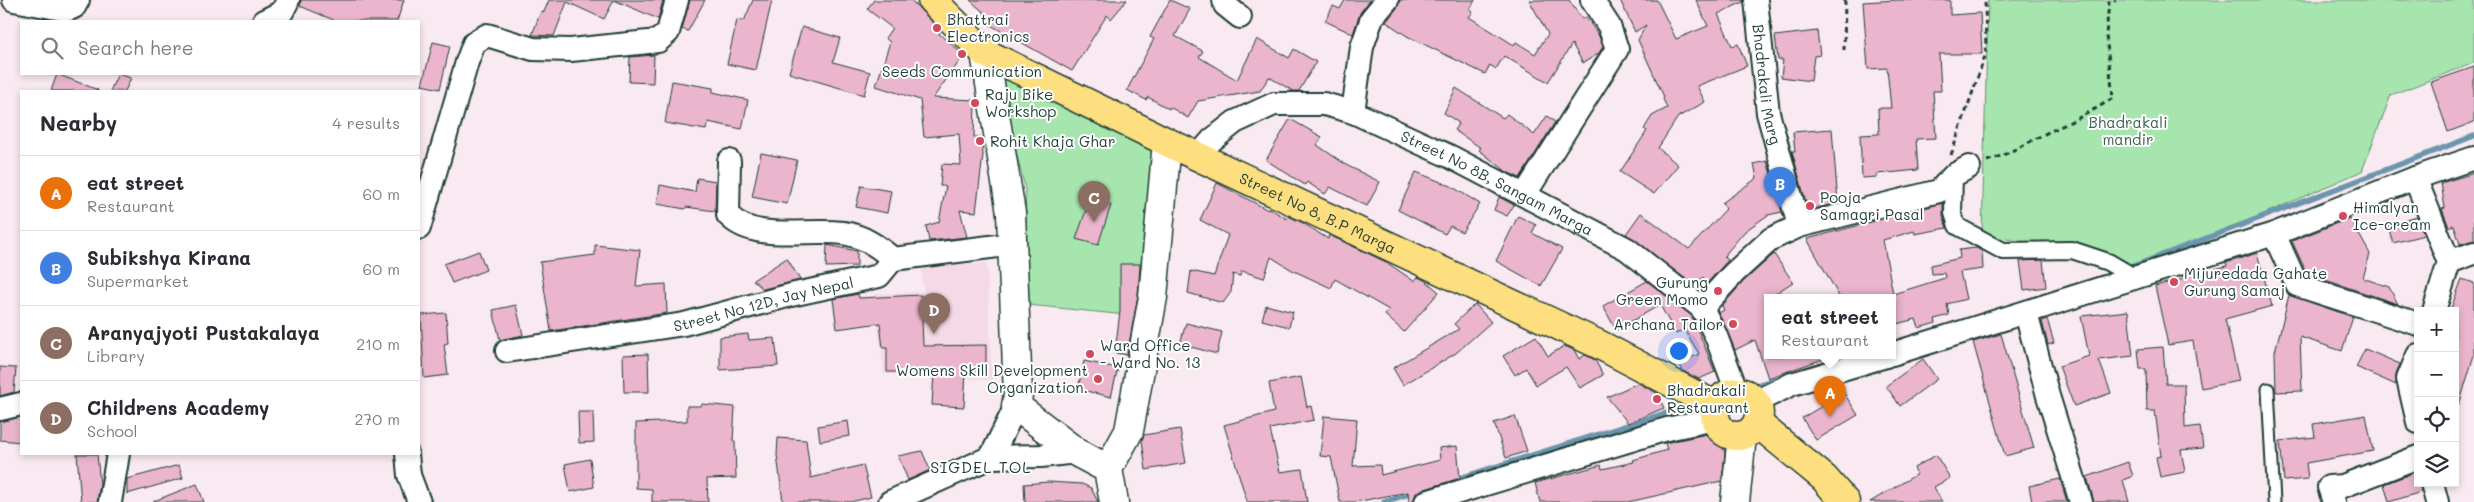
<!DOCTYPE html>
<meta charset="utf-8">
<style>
:root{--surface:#fff;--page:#f2f2f3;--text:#2b2b33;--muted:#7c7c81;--line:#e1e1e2;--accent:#d1495b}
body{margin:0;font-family:Mali,sans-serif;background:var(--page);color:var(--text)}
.controls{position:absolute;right:15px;bottom:15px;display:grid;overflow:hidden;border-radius:0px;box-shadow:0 2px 8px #0003}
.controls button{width:45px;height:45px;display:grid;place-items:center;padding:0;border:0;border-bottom:1px solid var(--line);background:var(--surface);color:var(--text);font:25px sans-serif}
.you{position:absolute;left:1678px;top:350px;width:18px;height:18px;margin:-12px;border:4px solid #fff;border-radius:50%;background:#1a73e8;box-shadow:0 0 0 8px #1a73e833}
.badge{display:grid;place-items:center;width:32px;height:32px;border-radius:50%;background:var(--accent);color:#fff;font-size:16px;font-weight:700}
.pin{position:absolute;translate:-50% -41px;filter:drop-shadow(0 1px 2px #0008)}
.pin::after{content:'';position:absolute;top:26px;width:18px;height:15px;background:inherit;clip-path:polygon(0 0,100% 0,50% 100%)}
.popup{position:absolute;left:1764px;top:294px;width:132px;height:65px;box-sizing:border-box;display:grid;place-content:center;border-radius:0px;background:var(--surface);filter:drop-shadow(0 1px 4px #0005);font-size:16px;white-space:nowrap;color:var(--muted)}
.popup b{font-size:19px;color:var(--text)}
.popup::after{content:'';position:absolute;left:50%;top:100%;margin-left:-10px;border:10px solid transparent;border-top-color:var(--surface)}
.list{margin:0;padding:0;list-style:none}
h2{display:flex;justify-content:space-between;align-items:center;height:65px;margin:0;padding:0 20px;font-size:21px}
h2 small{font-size:16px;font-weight:400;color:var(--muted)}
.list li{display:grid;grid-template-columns:32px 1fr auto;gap:15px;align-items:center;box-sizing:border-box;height:75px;padding:0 20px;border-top:1px solid var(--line)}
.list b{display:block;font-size:19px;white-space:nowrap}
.list p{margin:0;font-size:16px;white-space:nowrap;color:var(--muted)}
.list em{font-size:16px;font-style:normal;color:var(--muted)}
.icon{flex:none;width:28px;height:28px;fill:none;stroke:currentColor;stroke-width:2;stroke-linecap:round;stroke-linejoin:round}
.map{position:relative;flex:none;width:2474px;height:502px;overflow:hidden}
.search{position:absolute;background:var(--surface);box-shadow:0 2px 8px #0003;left:20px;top:20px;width:400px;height:55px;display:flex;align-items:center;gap:12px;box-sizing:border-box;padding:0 18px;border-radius:0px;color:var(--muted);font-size:19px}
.panel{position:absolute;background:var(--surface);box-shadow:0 2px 8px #0003;left:20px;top:90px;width:400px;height:365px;border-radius:0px}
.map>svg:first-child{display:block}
</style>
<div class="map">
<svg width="2474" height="502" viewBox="0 0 2474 502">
<rect width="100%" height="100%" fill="#f9e9f0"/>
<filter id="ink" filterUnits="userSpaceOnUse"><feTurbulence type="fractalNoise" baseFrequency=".02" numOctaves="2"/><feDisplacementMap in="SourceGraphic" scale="10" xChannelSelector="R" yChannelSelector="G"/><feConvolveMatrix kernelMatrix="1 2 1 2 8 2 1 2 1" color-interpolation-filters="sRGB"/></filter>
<g filter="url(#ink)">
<path fill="#f5d9e6" d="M987,263l5,117 -108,-6 -10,-80 50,-2 -3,-26z"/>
<path fill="#a6e5ad" stroke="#629170" d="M1988,0h486v63l-83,32 -29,76 -236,103 -52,-24 -92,-15z
M1004,79l152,69 -11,169 -116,-12 -4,-117 -26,-106z"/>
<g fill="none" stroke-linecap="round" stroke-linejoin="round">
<path stroke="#6c96ad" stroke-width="5.5" d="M2126,269l348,-133
M1741,390l42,-13
M1384,502l310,-98"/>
</g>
<path fill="#ebb5ce" stroke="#1f3d34" d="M301,0h103l-7,21h-61l-36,-15z
M549,0h114l-5,19 -44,-19 -10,19 -37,-17 -13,34 -22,-1 9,-24 3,1z
M690,0h15l-17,31 -6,-2z
M753,0h19l-16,70 -29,-6 10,-44 7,1z
M874,0h37l30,31 -2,3 25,21 -31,43 42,2 -1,37h8l1,18 -7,57 -16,-2 7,27 -38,4 -3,-15 13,-4 7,-36h-6l2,-22 19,1 -2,-31 -35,3 -4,-37 -44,-14 14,-44 -5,-4 7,-10 -25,-19z
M970,0h157l-16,19 -4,-4 -35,56 -85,-48 3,-5z
M1170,0l20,9 -15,27 28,15 -4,6 38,23 20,-41 32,19 5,-9 22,13 -17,29h-6l-24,-14 -9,14 -62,10 -10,17 -18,-11 -1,2 -21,-12 -2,3 -19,-10 27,-51 -4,-2z
M1345,0h25l-10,13 -7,21 -28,-13 8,-15 7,3z
M1400,0h75l-5,10 3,2 -4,5 45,28 2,-3 19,12 13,-20 -19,-34h40l13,19 4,-2 13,19 4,11 -5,7 -15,9 -11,-19 -24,38 -44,-26 -8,13 -6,-4 -5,9 -78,-38 -21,-14 11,-14z
M1620,0h37l19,39 32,-13 -12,-26h47v2l-25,12 14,32 6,-2 9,22 -50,20 8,16 -27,15 -20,31 20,17 -24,29 -34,-22 27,-41 -3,-2 8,-13 15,-8 -4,-9 1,-2 -26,-57 8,-15 -11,7z
M1897,0h53v15l30,-2 2,41h-43l2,37h-8l3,47 -20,1 2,31 -41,4v3l-15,1 -2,-43 19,-1 -1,-26h13l-4,-40 -19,1 -5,-67z
M802,27l38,11 -7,24 37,10 -6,23 -75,-22z
M1817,31l3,24 -6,1 -3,25 -30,-4 2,-17h-5l-3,-24z
M433,42l17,4 -10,43 -18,-4z
M654,55l-1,28 -24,-1 1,-25z
M2474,67v55l-26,10 -17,-50z
M57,74l41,16v1h-47z
M118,74l13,4 -6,13h-15z
M672,81l41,7v4l35,8 -6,29 -34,-7 -2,8 -41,-7z
M1456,88l47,30 4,-4 27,21 13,-19 8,6 -35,56 -13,-6 -28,-22 2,-2 -27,-18 5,-7 -15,-10z
M1290,119l32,18 -5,8 31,21 32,16 -13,24 -37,-19 -5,7 -18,-12 -2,3 -39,-25z
M1832,129l6,74 -30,7 -16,-59h3l-2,-19z
M761,153l36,7 -10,44 -35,-7z
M1767,161l15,51 -14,3 -23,16 -21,25 4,4 -21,23 -4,-6 -8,9 -69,-52 15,-21 48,36 37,-40 -4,-6 35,-25 -3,-14z
M1416,172l35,14 29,18 -18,28 -12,-6 -5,8 -47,-24z
M2474,173v67l-14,4 -6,-19 -5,2 -7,-18 3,-1 -4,-25z
M697,178l19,3 -1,30 -29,-4 -1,2 -28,-5 3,-19 35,7z
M1217,183l51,27 1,-2 18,11 1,-3 15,7 25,16 1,-4 57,27 28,19 4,-4 8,4 13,11 -35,40 -19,-17 4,-5 -54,-31 -4,9 -39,-18 -21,-13 -7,21 -22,-7 -2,5 -7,-2 -2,18 -8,11 -35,-10 3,-22 23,5 14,-41 -28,-15z
M861,186l30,5 -4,22 -31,-6z
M1499,197l15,8 -7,11 -13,-6z
M1090,199l21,6 -13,40 -22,-6z
M1943,203v13l4,12 -32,6 -1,-3 -31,9 10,54 52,-16 -1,-5 -12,1 -1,-9 29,-7 -1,-8 17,-2 6,3 1,18 -23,3 6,27 -19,5 2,11 -14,4 1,4 -17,5 -3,-9 -24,6v-27h-52l-33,-59z
M1518,216l18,9 -4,8 30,16 -21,37 -45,-25z
M2417,217l7,18 -31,8 -5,-17z
M2350,218l20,36 -7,24 26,9 9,17 -91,-30 -15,-33z
M595,245l45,5 -4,36 30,-2 1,29 -116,18 -11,-69 55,-7z
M827,245l30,6v15l-31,1z
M479,251l7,19 -34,13 -8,-19z
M2257,253l15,53 -47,13 14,62 -38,7 -8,-47 -25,4 -13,-59 28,-7v-3h2l42,-10 -1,-3z
M1774,254l19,28 -25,16v58h57l1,2 -58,20 -13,-38 -20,10 -16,-37 5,-3 -2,-4 21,-24z
M787,258l13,22 -37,9 -10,-9z
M2043,260l3,27 -22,3 -4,-29z
M1120,264h20l-2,31 -11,60 -12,-2 5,-42z
M2462,279l12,4v72l-15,50 -4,-1v-93h-5z
M1647,281l45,35 23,56 -16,7 -16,-8 -4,-8 20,-9 -15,-25 -8,5 -16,-29 -44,25 -13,-24z
M858,294l1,4 62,-3 2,51 63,-1v26h-20l-2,36 -32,-2 2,-33h-47v-24h-4l-3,-25 -43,6 -4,-30z
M2289,295l64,22 -11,34 -42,-14 2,54 -26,1 -1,-40z
M1475,304l16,18 -35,31 -53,32 -10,-17 66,-39 -5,-5z
M516,305l7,30 -23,5 -7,-30z
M1266,305l27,7 -4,15 -27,-7z
M2128,311l5,45 -34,4 12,33 -37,13 -15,-40 30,-10 -8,-40z
M446,313l2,30 -4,1 4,31 -24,3 -3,-63z
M2047,319l7,24 -6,2 -6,-24z
M1186,323l36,9 -5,22 -37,-10z
M748,334l1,6 26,-2 3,28 -58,4v-33z
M2001,334l33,114 -29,8 -32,-114z
M1536,336l12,20 16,-10 10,4 5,9 6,-4 10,5 8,15 -23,13 -14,-21 -30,18 -10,-17 -11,7 -12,-19z
M2163,347l3,37h18l1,44 15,-2 3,22 -22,2 4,22 -25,5 -4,-20 5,-1 -6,-45h-8l-1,-42h-6l-2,-20z
M2365,349l35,15 -4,11v10l-40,-18z
M648,354l1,38h-25l-1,-37z
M1923,359l14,20 -37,27 -14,-20z
M1084,361l34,7 -7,29 -33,-8z
M0,367l16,1 -2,24 -14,4z
M1301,377l6,30 4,-1 3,14 -44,9 10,43 22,-3 5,33h-60l-23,-77 50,-13 -5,-29z
M1638,383l19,10 7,15 -36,15 -21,-26z
M1844,393l14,22 -42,25 -14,-22z
M702,404l33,3 -2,34h2l1,37 -29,1 1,23h-56v-13l-16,-1v-65l51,-2v-15h14z
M578,412h15l1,30 -15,1z
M2366,415l7,36 -67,12 2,16 -24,2 -4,-40 35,-4 -2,-13z
M1324,416l33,3 -4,47 27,-1 1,10 59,-15 -1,-12 18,-2 3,32 -38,12 -6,3 -3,9h-4l-1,-10 -53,10h-15l-9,-45 -11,-1z
M1515,416l12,35 -21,7 -12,-35z
M21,417v25l-21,-2v-18z
M848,421l2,15 -30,5 -2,-15z
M1180,429l6,34 -40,7 -4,-30 2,-5z
M1716,432l9,20 -3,29 -94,21h-88l-5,-19 66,-18 1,4 32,-7 -1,-2 34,-10 -2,-7z
M778,438l28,2 5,38 52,-13 8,32 -21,5h-67l-6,-47z
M922,451l8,19 -22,10 -10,-24z
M77,454h20l3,30 -3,18h-16z
M1936,455l14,23 -16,9 8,15h-72l47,-28 -3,-6z
M590,459l4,28 -24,5 -5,-28z
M2128,462l5,14 -10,4 6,22h-35l-7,-25z
M179,465l4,13 -56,16v-15z
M2418,471l3,21 -32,10 -5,-18z
M2060,479l7,23h-35l-3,-16z
M1048,482l34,2 9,4 7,14h-73l-1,-18z
M197,484l7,18h-50v-1z"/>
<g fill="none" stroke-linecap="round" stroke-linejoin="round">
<g stroke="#1f3d34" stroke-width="15">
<path id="service" d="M2268,389l6,113"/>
</g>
<g stroke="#1f3d34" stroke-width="20">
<path id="pedestrian" d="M1954,175l-1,38 4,13 46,25 69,-1 36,12 29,17"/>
</g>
<g stroke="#1f3d34" stroke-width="26">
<g id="minor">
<path d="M14,0l53,10 7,-3 4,-7"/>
<path d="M1224,0l1,5 15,12"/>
<path id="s1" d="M1756,0l12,113 31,113"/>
<path d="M264,21l18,-9 6,-12"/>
<path d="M1353,112l9,-65 10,-29 15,-18"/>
<path id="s2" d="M1198,156l14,-16 23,-18 39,-18h50l29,8 98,45 176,92 75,59 14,28 21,56"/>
<path d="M729,161l-1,54c26,28 79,13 115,18 20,3 35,13 50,26"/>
<path d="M2415,178l34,84 -15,49"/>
<path d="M1525,194l92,-145 -8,-23 -17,-26"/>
<path d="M419,228l48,-166 7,-19 13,-8 46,14 38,1 87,-9 10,-9 9,-32"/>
<path d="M2274,234l23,51 121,39"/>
<path d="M2449,262l25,-9"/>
<path d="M1702,308l32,-35 37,-34 28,-13 140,-35 15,-16 15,-8"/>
<path d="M2026,313l22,83 33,106"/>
<path id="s3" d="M507,351l177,-27 107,-29 88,-19 14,-17 121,-15"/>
<path d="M1892,354l382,-120 141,-56 59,-20"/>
<path d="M2418,355l-10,24 10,43"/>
<path d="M1755,402l37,-18 94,-28"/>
<path d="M0,409l21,-5"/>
<path d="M407,454l2,21 10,27"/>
<path d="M991,457l50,-1 35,-4"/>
<path d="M2432,483l5,19"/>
<path d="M110,502l8,-48"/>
<path d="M890,502l101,-45 25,-51"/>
<path d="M1426,502l241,-73 48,-10"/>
<path d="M2334,502l-5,-15 14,-1 75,-29"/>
</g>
</g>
<g stroke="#1f3d34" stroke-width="31">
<path id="tertiary" d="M985,53l26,160 7,182 -2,11 60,46 32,17 6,33
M1108,469l21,-38 24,-134 14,-155"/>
</g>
<g stroke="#1f3d34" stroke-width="31">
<path id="secondary" d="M1735,502l7,-66"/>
</g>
<g stroke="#1f3d34" stroke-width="31">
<g id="primary">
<path id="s4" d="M932,0l53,53 182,89 433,203 116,61"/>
<circle cx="1737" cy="414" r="22"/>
<path d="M1757,423l67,55 21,24"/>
</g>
</g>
<path stroke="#1f3d34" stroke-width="3" stroke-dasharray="5 4" stroke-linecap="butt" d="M1844,50l1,-50
M1951,155l35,-102 -1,-53
M1987,161c23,-7 42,-20 64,-30 22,-10 42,-20 62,-33l-7,-63 3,-33 7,-2"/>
<use href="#service" stroke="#fff" stroke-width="11"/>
<use href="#pedestrian" stroke="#fff" stroke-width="16"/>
<use href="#minor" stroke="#fff" stroke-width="22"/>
<use href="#tertiary" stroke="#fff" stroke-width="28"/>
<use href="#secondary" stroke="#fff" stroke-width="28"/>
<use href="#primary" stroke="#fddf80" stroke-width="28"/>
</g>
</g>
<g fill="#d1495b" stroke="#fff" stroke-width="2">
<circle cx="937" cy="28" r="5"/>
<circle cx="962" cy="54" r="5"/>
<circle cx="975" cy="103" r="5"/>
<circle cx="980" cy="141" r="5"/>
<circle cx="1810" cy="206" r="5"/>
<circle cx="2343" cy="216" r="5"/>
<circle cx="2174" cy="282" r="5"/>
<circle cx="1718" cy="291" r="5"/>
<circle cx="1733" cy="324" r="5"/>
<circle cx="1090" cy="354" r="5"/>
<circle cx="1098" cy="379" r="5"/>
<circle cx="1657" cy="399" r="5"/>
</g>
<g text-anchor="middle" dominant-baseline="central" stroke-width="4" stroke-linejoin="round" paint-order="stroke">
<g font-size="15" fill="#1f3d34" stroke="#fff" text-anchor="start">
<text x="947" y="19">Bhattrai<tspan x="947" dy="17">Electronics</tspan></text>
<text x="962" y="71" text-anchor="middle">Seeds Communication</text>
<text x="985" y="94">Raju Bike<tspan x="985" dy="17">Workshop</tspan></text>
<text x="990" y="141">Rohit Khaja Ghar</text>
<text x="1820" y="197">Pooja<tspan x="1820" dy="17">Samagri Pasal</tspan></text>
<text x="2353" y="207">Himalyan<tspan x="2353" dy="17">Ice-cream</tspan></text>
<text x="2184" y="273">Mijuredada Gahate<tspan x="2184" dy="17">Gurung Samaj</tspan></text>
<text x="1708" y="282" text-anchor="end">Gurung<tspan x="1708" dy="17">Green Momo</tspan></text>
<text x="1723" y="324" text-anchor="end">Archana Tailor</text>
<text x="1100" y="345">Ward Office<tspan x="1100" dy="17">- Ward No. 13</tspan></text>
<text x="1088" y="370" text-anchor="end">Womens Skill Development<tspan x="1088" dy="17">Organization.</tspan></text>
<text x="1667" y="390">Bhadrakali<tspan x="1667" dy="17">Restaurant</tspan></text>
</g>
<g font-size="15" fill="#1f3d34" stroke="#fff">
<text stroke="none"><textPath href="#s1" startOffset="85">Bhadrakali Marg</textPath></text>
<text stroke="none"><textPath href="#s2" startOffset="334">Street No 8B, Sangam Marga</textPath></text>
<text stroke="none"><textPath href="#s4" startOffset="444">Street No 8, B.P Marga</textPath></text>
<text stroke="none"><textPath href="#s3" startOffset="261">Street No 12D, Jay Nepal</textPath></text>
</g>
<g font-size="15" fill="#3a5f4c" stroke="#fff">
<text x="2128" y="122">Bhadrakali<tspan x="2128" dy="17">mandir</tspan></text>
</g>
<g font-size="16" letter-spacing="1" fill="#1f3d34" stroke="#fff">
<text x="981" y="466">SIGDEL TOL</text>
</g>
</g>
</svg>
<div class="controls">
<button>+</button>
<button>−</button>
<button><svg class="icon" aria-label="locate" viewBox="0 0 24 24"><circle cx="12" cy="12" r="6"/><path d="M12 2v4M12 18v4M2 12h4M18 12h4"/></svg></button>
<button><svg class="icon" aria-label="layers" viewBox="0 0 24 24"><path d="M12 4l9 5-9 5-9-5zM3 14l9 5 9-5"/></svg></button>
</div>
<div class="you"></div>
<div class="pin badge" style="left:1830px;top:417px;background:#e8710a">A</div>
<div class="popup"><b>eat street</b>Restaurant</div>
<div class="pin badge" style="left:1780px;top:208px;background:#3f7fe0">B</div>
<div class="pin badge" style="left:1094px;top:222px;background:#8d6e63">C</div>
<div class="pin badge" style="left:934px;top:334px;background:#8d6e63">D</div>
<div class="search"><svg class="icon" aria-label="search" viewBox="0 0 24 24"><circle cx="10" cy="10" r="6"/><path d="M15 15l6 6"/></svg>Search here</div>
<section class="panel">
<h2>Nearby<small>4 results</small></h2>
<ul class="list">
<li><span class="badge" style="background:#e8710a">A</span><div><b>eat street</b><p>Restaurant</p></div><em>60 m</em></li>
<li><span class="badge" style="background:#3f7fe0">B</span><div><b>Subikshya Kirana</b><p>Supermarket</p></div><em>60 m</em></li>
<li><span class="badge" style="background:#8d6e63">C</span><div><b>Aranyajyoti Pustakalaya</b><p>Library</p></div><em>210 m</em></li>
<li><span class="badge" style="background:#8d6e63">D</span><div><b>Childrens Academy</b><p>School</p></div><em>270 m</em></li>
</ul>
</section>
</div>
